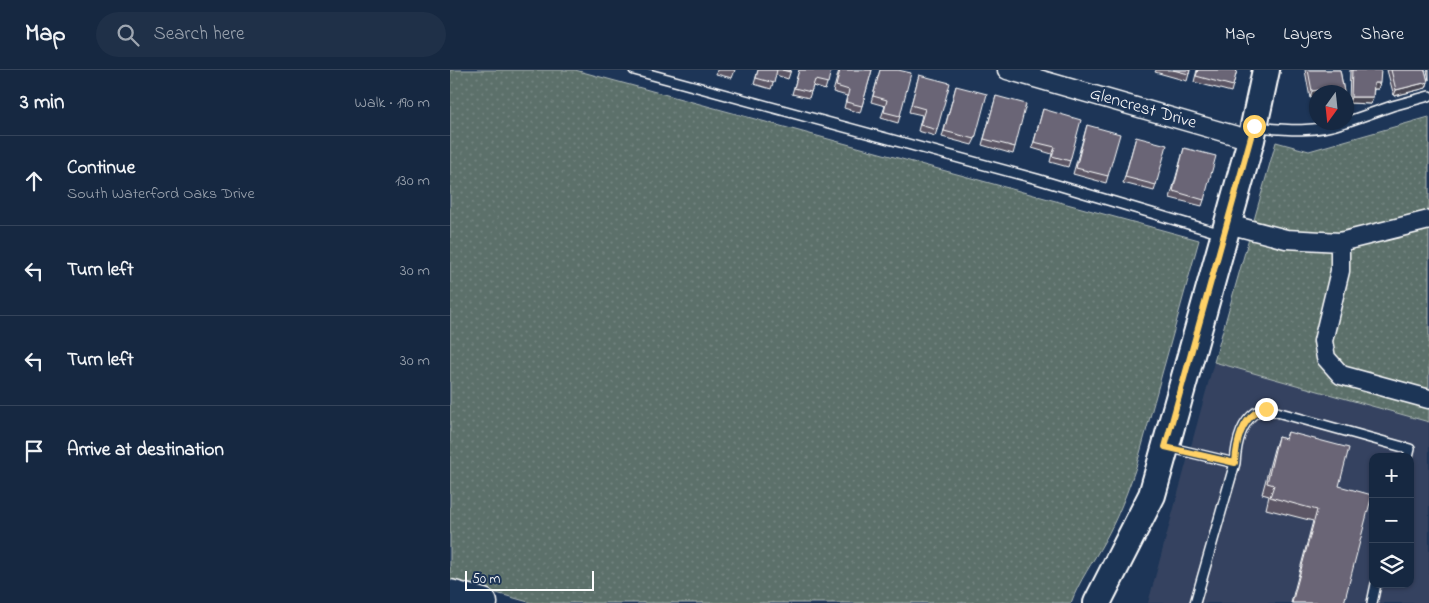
<!DOCTYPE html>
<meta charset="utf-8">
<style>
:root{--surface:#162841;--page:#1f3048;--text:#f1f3f6;--muted:#9ea6b1;--line:#35445a}
body{margin:0;font-family:"Indie Flower",sans-serif;background:var(--page);color:var(--text)}
.controls{position:absolute;right:15px;bottom:15px;display:grid;overflow:hidden;border-radius:10px;box-shadow:0 1px 4px #0004}
.controls button{width:45px;height:45px;display:grid;place-items:center;padding:0;border:0;border-bottom:1px solid var(--line);background:var(--surface);color:var(--text);font:25px sans-serif}
.compass{position:absolute;left:859px;top:15px;width:45px;height:45px;border-radius:50%;background:var(--surface);box-shadow:0 1px 4px #0004;rotate:195deg}
.scale{position:absolute;left:15px;bottom:12px;width:129px;box-sizing:border-box;padding-left:5px;border:2px solid #fff;border-top:0;font-size:14px;line-height:18px;white-space:nowrap;color:#fff;-webkit-text-stroke:4px #1d3557;paint-order:stroke}
.stop{position:absolute;width:15px;height:15px;margin:-11px;border:4px solid #ffd166;border-radius:50%;background:#fff}
.stop.end{background:#ffd166;border-color:#fff;box-shadow:0 1px 5px #0008}
.list{margin:0;padding:0;list-style:none}
h2{display:flex;justify-content:space-between;align-items:center;height:65px;margin:0;padding:0 20px;font-size:21px}
h2 small{font-size:16px;font-weight:400;color:var(--muted)}
.list li{display:grid;grid-template-columns:32px 1fr auto;gap:15px;align-items:center;box-sizing:border-box;height:90px;padding:0 20px;border-top:1px solid var(--line)}
.list b{display:block;font-size:19px;white-space:nowrap}
.list p{margin:0;font-size:16px;white-space:nowrap;color:var(--muted)}
.list em{font-size:16px;font-style:normal;color:var(--muted)}
.icon{flex:none;width:28px;height:28px;fill:none;stroke:currentColor;stroke-width:2;stroke-linecap:round;stroke-linejoin:round}
.map{position:relative;flex:none;width:979px;height:533px;overflow:hidden}
header{display:flex;align-items:center;gap:30px;box-sizing:border-box;height:70px;padding:0 25px;background:var(--surface);border-bottom:1px solid var(--line)}
header strong{font-size:24px}
nav{display:flex;gap:28px;margin-inline-start:auto;font-size:18px}
.search{width:350px;height:45px;background:var(--page);display:flex;align-items:center;gap:12px;box-sizing:border-box;padding:0 18px;border-radius:28px;color:var(--muted);font-size:19px}
main{display:flex}
aside{flex:1;background:var(--surface)}
.map>svg:first-child{display:block}
</style>
<header>
<strong>Map</strong>
<div class="search"><svg class="icon" aria-label="search" viewBox="0 0 24 24"><circle cx="10" cy="10" r="6"/><path d="M15 15l6 6"/></svg>Search here</div>
<nav><a>Map</a><a>Layers</a><a>Share</a></nav>
</header>
<main>
<aside>
<h2>3 min<small>Walk · 190 m</small></h2>
<ul class="list">
<li><svg class="icon" aria-label="ahead" viewBox="0 0 24 24"><path d="M12 20V5M6 11l6-6 6 6"/></svg><div><b>Continue</b><p>South Waterford Oaks Drive</p></div><em>130 m</em></li>
<li><svg class="icon" aria-label="left" viewBox="0 0 24 24"><path d="M17 20v-9H6M10 6l-5 5 5 5"/></svg><div><b>Turn left</b></div><em>30 m</em></li>
<li><svg class="icon" aria-label="left" viewBox="0 0 24 24"><path d="M17 20v-9H6M10 6l-5 5 5 5"/></svg><div><b>Turn left</b></div><em>30 m</em></li>
<li><svg class="icon" aria-label="arrive" viewBox="0 0 24 24"><path d="M6 21V4h12l-3 4 3 4H6"/></svg><div><b>Arrive at destination</b></div></li>
</ul>
</aside>
<div class="map">
<svg width="979" height="533" viewBox="0 0 979 533">
<defs>
<pattern id="grass-dots" width="8" height="8" patternUnits="userSpaceOnUse" patternTransform="scale(1.25)"><rect width="8" height="8" fill="#5c706b"/><path d="M2 2h.1M6 6h.1" fill="none" stroke="#748581" stroke-width="1.8" stroke-linecap="round"/></pattern>
</defs>
<rect width="100%" height="100%" fill="#1d3557"/>
<filter id="ink" filterUnits="userSpaceOnUse"><feTurbulence type="fractalNoise" baseFrequency=".02" numOctaves="2"/><feDisplacementMap in="SourceGraphic" scale="10" xChannelSelector="R" yChannelSelector="G"/><feConvolveMatrix kernelMatrix="1 2 1 2 8 2 1 2 1" color-interpolation-filters="sRGB"/></filter>
<g filter="url(#ink)">
<path fill="#344360" fill-rule="evenodd" d="M764,292l215,60v181h-281zM923,387h37v127h-37z"/>
<path fill="url(#grass-dots)" stroke="#aeb8b5" d="M0,0h125l624,170 -62,224c-9,27 -19,53 -33,78 -11,20 -25,39 -33,61h-539l-82,-23z
M979,47v305l-215,-60 62,-220 33,9z"/>
<g fill="none" stroke-linecap="round" stroke-linejoin="round">
<g stroke="#fff" stroke-width="12">
<path id="lane" d="M184,0l403,109 185,55
M896,52l46,-16 37,-10
M807,57c30,3 58,6 88,-5
M717,377l68,16c1,-16 5,-39 20,-50 3,-2 8,-3 11,-4l144,40 -2,8
M745,533l40,-140
M922,533l4,-19"/>
</g>
<g stroke="#fff" stroke-width="21">
<path id="street" d="M557,0l244,70
M778,154l58,15 54,3 89,-22
M890,172v29l-17,70 3,17 15,17 88,24"/>
</g>
<g stroke="#fff" stroke-width="30">
<path id="secondary" d="M647,533l55,-108 99,-355 15,-70"/>
</g>
<g stroke="#fff" stroke-width="31">
<path id="primary" d="M0,524l33,9"/>
</g>
<use href="#lane" stroke="#1d3557" stroke-width="9"/>
<use href="#street" stroke="#1d3557" stroke-width="18"/>
<use href="#secondary" stroke="#1d3557" stroke-width="26"/>
<use href="#primary" stroke="#1d3557" stroke-width="28"/>
</g>
<path fill="#5b5765" stroke="#fff" d="M267,0h18l-3,8 -16,-4z
M308,0h33l-3,9 -12,-4 -5,14 -17,-5z
M349,0h32l-6,20 -12,-4 -4,12 -17,-4z
M389,0h33l-12,43 -16,-5 3,-12 -14,-4z
M430,0h18l2,46 -2,7 -17,-5 4,-12 -14,-4z
M706,0h34l-3,11 -32,-9z
M747,0h40l-6,22 -37,-10z
M855,0h35l4,22h-28l-6,6z
M900,0h31l-3,19h-4l-1,8 -2,7 -22,-1z
M937,0h38l3,12 -2,6 -32,8z
M977,0h2v10z
M469,5l18,55 -2,6 -17,-5 4,-16 -13,-3z
M506,16l19,53 -3,6 -30,-8z
M546,26l19,51 -2,7 -31,-9z
M593,39l27,52 -2,6 -18,-5 2,-8 -20,-6z
M637,55l21,51 -2,7 -33,-9z
M686,67l20,48 -2,6 -31,-8z
M734,78l20,52 -2,6 -32,-8z
M838,362l51,54 5,117h-53l22,-82 -47,-12 3,-13 -7,-2 12,-45 4,-12 7,2z"/>
<path fill="#4a4753" stroke="#fff" d="M978,12l-2,6 -32,8 2,-6z
M924,13h6l-2,6h-6z
M875,19l-1,3h-8v5l-6,1 2,-7z
M901,27h22l-2,7 -22,-1z"/>
<path fill="#6a6576" stroke="#fff" d="M308,0h19l-3,13 -18,-5z
M332,0h9l-1,2z
M349,0h32l-3,13 -13,-3 -4,12 -17,-4z
M390,0h32l-10,36 -16,-4 3,-12 -13,-4z
M430,0h18l13,3 -11,43 -16,-4 3,-12 -14,-4z
M723,0h17l-1,4z
M748,0h39l-4,16 -37,-10z
M858,0h32l4,22h-18l-1,-3 -13,2z
M902,0h29l-1,13h-6l-1,14h-22z
M941,0h34l3,12 -32,8z
M469,5l31,8 -13,47 -17,-5 5,-16 -14,-4z
M506,16l31,8 -12,45 -31,-8z
M546,26l30,8 -11,43 -31,-8z
M593,39l38,11 -11,41 -18,-5 3,-9 -21,-5z
M637,55l33,9 -12,42 -32,-8z
M686,67l31,8 -11,40 -31,-8z
M734,78l32,8 -12,44 -31,-9z
M838,362l61,16 -10,38 33,9 -28,108h-52l25,-93 -47,-13 4,-12 -7,-2 11,-46 8,2z"/>
</g>
<g fill="none" stroke-linecap="round" stroke-linejoin="round" filter="url(#ink)">
<path stroke="#ffd166" stroke-width="6" d="M804,56l-89,321 70,16c1,-17 5,-39 20,-50 3,-2 8,-3 11,-4"/>
</g>
<g text-anchor="middle" dominant-baseline="central" stroke-width="4" stroke-linejoin="round" paint-order="stroke">
<g font-size="18" fill="#fff" stroke="#1d3557">
<text transform="translate(693 39) rotate(16)">Glencrest Drive</text>
</g>
</g>
</svg>
<div class="controls">
<button>+</button>
<button>−</button>
<button><svg class="icon" aria-label="layers" viewBox="0 0 24 24"><path d="M12 4l9 5-9 5-9-5zM3 14l9 5 9-5"/></svg></button>
</div>
<svg class="compass" viewBox="-18 -18 36 36"><path d="M0-13l5 13h-10z" fill="#e53935"/><path d="M0 13l5-13h-10z" fill="#9ea6b1"/></svg>
<div class="scale">50 m</div>
<div class="stop" style="left:804px;top:56px"></div>
<div class="stop end" style="left:816px;top:339px"></div>
</div>
</main>
